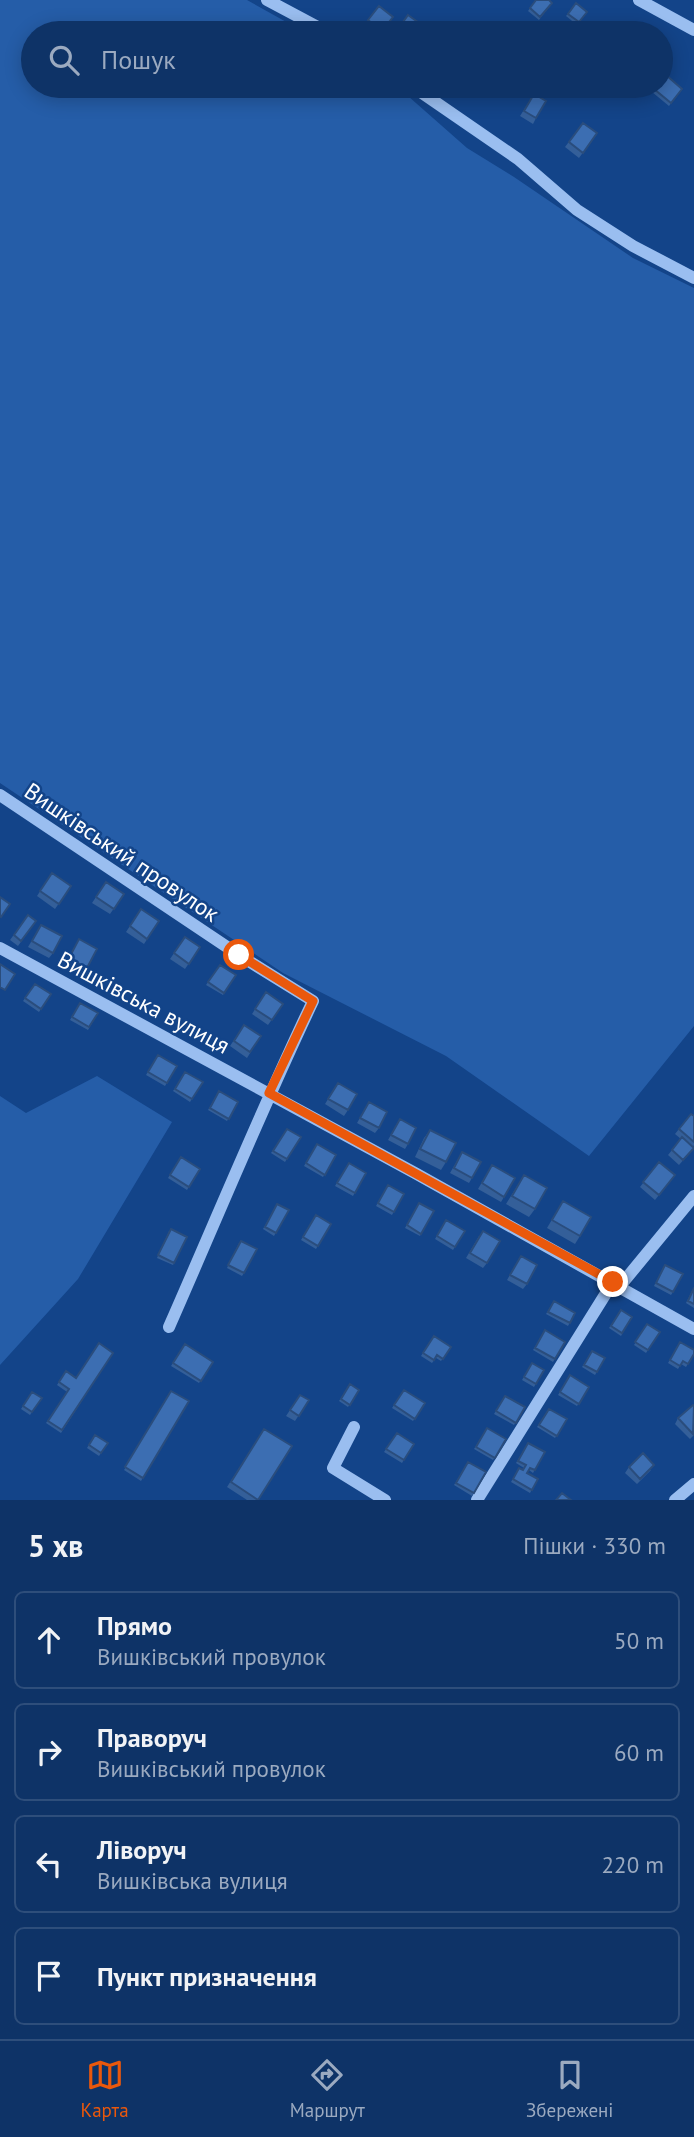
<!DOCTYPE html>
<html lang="uk">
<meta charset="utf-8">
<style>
:root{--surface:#0e3367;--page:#1c3f70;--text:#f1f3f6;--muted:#9baac0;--line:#2e4e7b;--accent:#ea580c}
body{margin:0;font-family:"PT Sans",sans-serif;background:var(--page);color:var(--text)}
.stop{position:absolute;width:21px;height:21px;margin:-16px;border:5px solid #ea580c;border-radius:50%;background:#fff}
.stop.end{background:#ea580c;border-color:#fff;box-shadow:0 2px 7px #0008}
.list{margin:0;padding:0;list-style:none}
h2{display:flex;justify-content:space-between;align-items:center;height:91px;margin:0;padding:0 28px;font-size:30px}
h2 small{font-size:23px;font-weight:400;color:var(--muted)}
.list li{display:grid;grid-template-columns:46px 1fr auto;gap:21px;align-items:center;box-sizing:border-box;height:98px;margin:0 14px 14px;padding:0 14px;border:2px solid var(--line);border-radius:10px}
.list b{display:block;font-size:26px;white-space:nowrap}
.list p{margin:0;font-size:23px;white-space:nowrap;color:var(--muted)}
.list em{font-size:23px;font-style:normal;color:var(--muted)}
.icon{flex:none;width:38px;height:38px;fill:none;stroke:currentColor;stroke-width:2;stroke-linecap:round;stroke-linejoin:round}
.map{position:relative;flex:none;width:694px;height:1500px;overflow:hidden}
.search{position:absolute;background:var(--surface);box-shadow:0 4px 18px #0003;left:21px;right:21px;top:21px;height:77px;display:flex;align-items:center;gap:18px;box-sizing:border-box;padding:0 24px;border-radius:38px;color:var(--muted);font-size:26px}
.sheet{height:539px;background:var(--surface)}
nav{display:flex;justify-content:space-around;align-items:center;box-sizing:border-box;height:98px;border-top:2px solid var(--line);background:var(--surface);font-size:19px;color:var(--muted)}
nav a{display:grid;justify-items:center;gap:4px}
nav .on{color:var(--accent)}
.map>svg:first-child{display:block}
</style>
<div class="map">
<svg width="694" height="1500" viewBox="0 0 694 1500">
<rect width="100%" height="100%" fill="#134489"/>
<path fill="#255da8" d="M0,0h247l59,33h-273v53h358l17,10 59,52 47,29 119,81 61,30v738l-105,130 -143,-100 -163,-83 -283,-190z
M97,1076l75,46 -94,157 -78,86v-269l26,17z"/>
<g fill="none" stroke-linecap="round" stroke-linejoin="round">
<path stroke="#9abef0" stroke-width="12" d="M267,0l62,33
M639,0l55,30
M412,86l106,73 59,51 56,36 61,32
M0,795l239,160 74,46c-51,107 -96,217 -144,326
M0,948l415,225 279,156
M620,1286l74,-90
M354,1427l-21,41 52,32
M477,1500l136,-218
M675,1500l19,-16"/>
</g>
<path fill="#345f99" d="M536,0l16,3 -13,17 -11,-9z
M576,3l11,9 -10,13 -11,-9z
M379,6l14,11 -12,16 -15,-10z
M471,86h21l-6,9z
M657,86l25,3 -13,17 -17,-14z
M534,94l2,24 -3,6 -13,-8z
M583,123l14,10 -18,25 -14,-11z
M52,873l19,13 -16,23 -18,-13z
M106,882l18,12 -14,20 -18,-11z
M141,909l18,12 -15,23 -18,-12z
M28,915l8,6 -18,25 -8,-6z
M41,925l12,28 -4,5 -21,-11z
M185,937l15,10 -15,22 -15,-10z
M79,939l8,29 -4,5 -17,-10z
M220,965l16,10 -13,20 -17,-10z
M35,984l16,10 -12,18 -16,-11z
M266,992l17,12 -15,21 -16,-11z
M80,1003l18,10 -10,17 -18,-10z
M244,1025l17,11 -14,22 -17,-12z
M158,1055l19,11 -12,20 -19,-11z
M185,1072l18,10 -13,20 -17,-11z
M338,1083l10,27 -4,6 -19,-12z
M219,1091l19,11 -11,19 -19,-11z
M369,1102l10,26 -4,5 -18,-10z
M694,1116v29l-1,2 1,1 -15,17 -11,-10 13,-16 -6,-5 4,-5z
M400,1119l8,25 -3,5 -17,-9z
M287,1129l14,8 -16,25 -14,-9z
M430,1130l16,32 -5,8 -26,-13 9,-19z
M317,1144l19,11 -13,22 -19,-11z
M462,1152l10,26 -3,5 -19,-10z
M181,1157l19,12 -13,21 -19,-12z
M659,1162l12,18 -16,20 -15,-13z
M349,1163l17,10 -13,23 -18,-10z
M492,1165l12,32 -3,5 -23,-13z
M524,1175l11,34 -6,8 -23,-13z
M388,1185l16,9 -12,21 -16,-9z
M563,1201l17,35 -5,8 -28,-16z
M419,1203l15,8 -14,25 -15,-8z
M277,1204l12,6 -15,26 -11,-7z
M316,1215l15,9 -15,25 -15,-9z
M446,1220l19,11 -12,19 -18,-11z
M169,1231l5,32 -1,2 -16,-7z
M479,1236l8,27 -4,5 -17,-10z
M239,1243l5,30 -2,3 -15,-8z
M521,1256l6,28 -4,5 -16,-9z
M663,1268l10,24 -2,3 -17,-9z
M694,1287v21l-8,-5z
M554,1301l21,12 -7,13 -22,-12z
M621,1310l11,7 -11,19 -12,-8z
M647,1324l13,8 -14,21 -12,-8z
M545,1330l20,12 -12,20 -20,-12z
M434,1336l17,11 -10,14 -5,-3 -4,5 -11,-7z
M680,1342l14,12 -8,13 -5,-3 -3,5 -10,-6z
M185,1344l28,18 -14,21 -28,-17z
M592,1351l13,7 -10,17 -13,-8z
M113,1353l-52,80 -15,-10 21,-31 -10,-7 9,-14 10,7z
M532,1363l12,7 -10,17 -12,-7z
M570,1375l19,12 -12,19 -19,-11z
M350,1384l9,6 -11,17 -9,-6z
M404,1390l21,13 -12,18 -21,-13z
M171,1391l18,10 -48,80 -17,-11z
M32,1392l10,6 -12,17 -9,-6z
M300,1395l9,5 -14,21 -9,-5z
M505,1396l20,11 -11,18 -20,-11z
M694,1406v29l-4,4 -15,-15 3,-6z
M549,1409l18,10 -12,19 -18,-11z
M487,1428l19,11 -13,21 -19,-11z
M264,1429l-6,71h-11l-20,-13z
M397,1433l17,11 -12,19 -18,-11z
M95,1435l13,8 -9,13 -12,-8z
M528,1443l17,9 -12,21 -4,-3 -2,3 11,6 -8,14 -19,-11 8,-14 4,2 1,-2 -8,-5z
M468,1462l18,10 -14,24 -18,-11z
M629,1467l22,3 -14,14 -12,-11z"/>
<path fill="#3c6eb2" stroke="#2a4d7d" stroke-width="2" d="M536,0h13l3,3 -12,14 -10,-9z
M576,3l11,9 -8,10 -11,-8z
M379,6l14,11 -11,14 -14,-11z
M408,15l18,13 -4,5h-25l-1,-1z
M666,75l16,14 -11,14 -17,-14 3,-3h4v-5z
M483,86h9l-3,4z
M534,94l12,7 -10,17 -12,-7z
M583,123l14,10 -14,20 -14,-11z
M52,873l19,13 -12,18 -19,-13z
M106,882l18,12 -10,15 -18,-12z
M0,897l10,7 -9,13 -1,-1z
M141,909l18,12 -12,18 -17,-13z
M28,915l8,6 -15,20 -7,-6z
M41,925l21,11 -9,17 -21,-12z
M185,937l15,10 -11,17 -15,-11z
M79,939l18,10 -10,19 -18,-10z
M0,964l15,10 -10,16 -5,-3z
M220,965l16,10 -12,18 -16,-11z
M35,984l16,10 -10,15 -16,-11z
M266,992l17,12 -11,16 -17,-11z
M80,1003l18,10 -9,14 -17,-10z
M244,1025l17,11 -11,16 -16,-11z
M158,1055l19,11 -10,17 -19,-11z
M185,1072l18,10 -11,17 -17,-10z
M338,1083l19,11 -9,16 -20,-11z
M219,1091l19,11 -9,17 -19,-11z
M369,1102l18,10 -8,16 -19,-10z
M691,1114l3,2v26l-15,-13z
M400,1119l16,9 -8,16 -17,-9z
M287,1129l14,8 -14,22 -14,-8z
M430,1130l26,13 -10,19 -26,-13z
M682,1137l12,11 -11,12 -11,-10z
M317,1144l19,11 -11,20 -19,-12z
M462,1152l19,10 -9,16 -18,-10z
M181,1157l19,12 -11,18 -19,-12z
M659,1162l16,13 -16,20 -16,-13z
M349,1163l17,10 -11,20 -18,-10z
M492,1165l23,13 -11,19 -22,-14z
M524,1175l23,13 -12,21 -23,-13z
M388,1185l16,9 -10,18 -16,-9z
M563,1201l28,16 -11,19 -28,-16z
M419,1203l15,8 -13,23 -14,-9z
M277,1204l12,6 -13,23 -11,-6z
M316,1215l15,9 -13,22 -15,-9z
M446,1220l19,11 -10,16 -18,-11z
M171,1229l16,8 -13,26 -16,-8z
M483,1231l17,10 -13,22 -17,-10z
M241,1241l16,8 -13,24 -16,-8z
M521,1256l16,9 -10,19 -17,-9z
M665,1265l18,9 -10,18 -17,-9z
M694,1288v16l-6,-3z
M554,1301l21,12 -5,10 -22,-11z
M621,1310l11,7 -10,16 -11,-7z
M647,1324l13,8 -12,18 -13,-8z
M545,1330l20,12 -10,17 -20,-11z
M434,1336l17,11 -8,12 -6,-4 -3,5 -11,-7z
M680,1342l14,8v4l-6,10 -5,-3 -3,5 -10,-6z
M99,1343l14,10 -51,77 -14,-9 21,-32 -10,-7 7,-11 10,7z
M185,1344l28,18 -12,19 -28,-18z
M592,1351l13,7 -8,14 -13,-7z
M532,1363l12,7 -8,14 -12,-7z
M570,1375l19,12 -10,17 -19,-12z
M350,1384l9,6 -9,15 -9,-6z
M404,1390l21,13 -10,16 -21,-14z
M171,1391l18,10 -46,77 -18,-11z
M32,1392l10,6 -10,14 -9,-6z
M300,1395l9,5 -10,16 -9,-6z
M505,1396l20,11 -9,16 -20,-12z
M693,1405l1,1 -1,28 -15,-16z
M549,1409l18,10 -10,17 -18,-11z
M487,1428l19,11 -11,19 -19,-11z
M264,1429l28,17 -34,54 -27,-18z
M397,1433l17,11 -10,16 -18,-11z
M95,1435l13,8 -7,10 -12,-8z
M528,1443l17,9 -10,18 -5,-2 -3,5 11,6 -6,11 -19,-11 6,-11 4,2 3,-5 -8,-4z
M643,1453l11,12 -14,14 -11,-12z
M468,1462l18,10 -12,21 -18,-10z
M562,1493l9,7h-15z"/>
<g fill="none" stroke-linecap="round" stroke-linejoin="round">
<path stroke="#ea580c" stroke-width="9" d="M239,955l74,46 -44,92 344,189"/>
</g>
<g text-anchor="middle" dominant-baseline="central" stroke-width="5" stroke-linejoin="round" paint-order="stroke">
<g font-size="23" fill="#fff" stroke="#134489">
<text transform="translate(122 852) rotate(34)">Вишківський провулок</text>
<text transform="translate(144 1002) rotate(28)">Вишківська вулиця</text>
</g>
</g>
</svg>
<div class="stop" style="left:239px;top:955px"></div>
<div class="stop end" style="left:613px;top:1282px"></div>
<div class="search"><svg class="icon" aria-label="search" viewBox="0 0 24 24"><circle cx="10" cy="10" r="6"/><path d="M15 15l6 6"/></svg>Пошук</div>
</div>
<section class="sheet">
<h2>5 хв<small>Пішки · 330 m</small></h2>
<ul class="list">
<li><svg class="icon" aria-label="ahead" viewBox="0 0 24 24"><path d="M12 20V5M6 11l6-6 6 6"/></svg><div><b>Прямо</b><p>Вишківський провулок</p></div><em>50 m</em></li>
<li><svg class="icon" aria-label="right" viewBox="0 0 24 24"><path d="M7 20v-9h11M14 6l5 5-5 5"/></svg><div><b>Праворуч</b><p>Вишківський провулок</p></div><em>60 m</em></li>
<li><svg class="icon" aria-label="left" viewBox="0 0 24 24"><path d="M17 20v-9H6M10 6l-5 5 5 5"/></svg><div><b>Ліворуч</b><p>Вишківська вулиця</p></div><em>220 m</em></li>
<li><svg class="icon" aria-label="arrive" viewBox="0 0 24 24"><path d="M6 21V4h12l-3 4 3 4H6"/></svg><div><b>Пункт призначення</b></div></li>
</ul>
</section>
<nav>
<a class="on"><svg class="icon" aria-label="map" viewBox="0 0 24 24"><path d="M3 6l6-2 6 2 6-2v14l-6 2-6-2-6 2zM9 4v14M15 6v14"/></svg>Карта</a>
<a><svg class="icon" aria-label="directions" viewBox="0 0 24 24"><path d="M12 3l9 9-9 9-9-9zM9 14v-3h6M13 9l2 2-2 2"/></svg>Маршрут</a>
<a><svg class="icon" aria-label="saved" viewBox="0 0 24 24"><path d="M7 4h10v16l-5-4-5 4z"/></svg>Збережені</a>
</nav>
